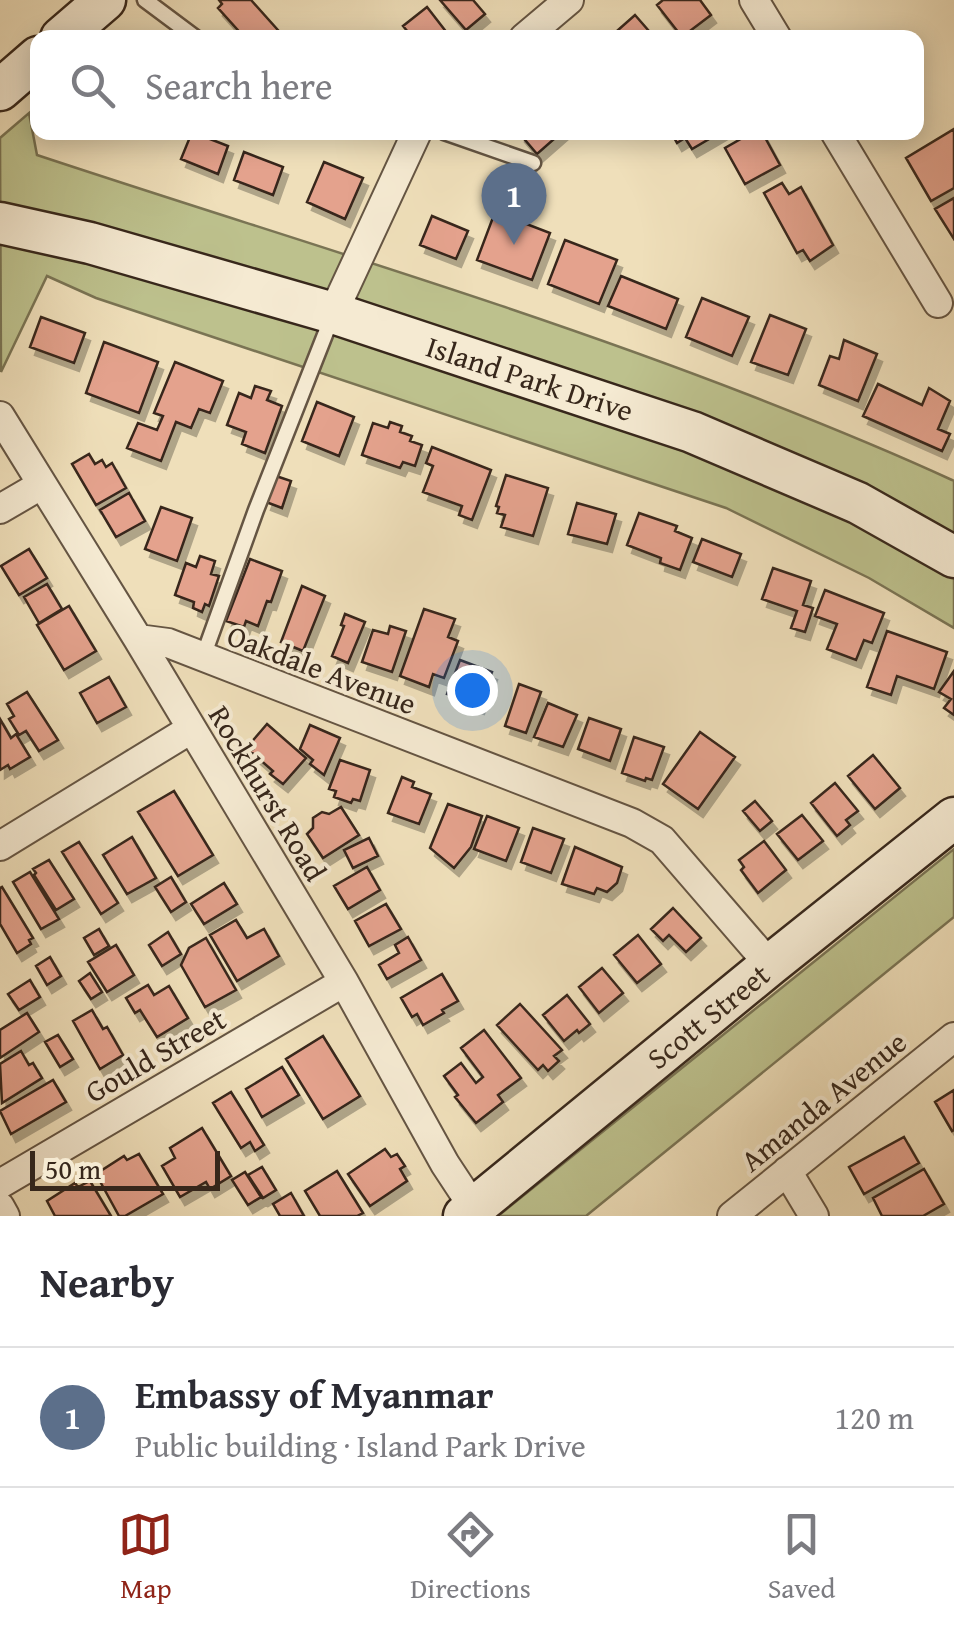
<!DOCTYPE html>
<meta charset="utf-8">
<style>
:root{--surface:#fff;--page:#f7f7f7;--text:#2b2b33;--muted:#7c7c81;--line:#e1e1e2;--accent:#8f2418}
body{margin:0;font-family:"Gentium Book Plus",serif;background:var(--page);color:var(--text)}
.scale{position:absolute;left:30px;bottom:25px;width:190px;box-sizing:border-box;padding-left:10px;border:5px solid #37271b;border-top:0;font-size:28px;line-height:35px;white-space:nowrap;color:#37271b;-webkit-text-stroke:8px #f5ead2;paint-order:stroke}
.you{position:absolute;left:472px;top:690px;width:35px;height:35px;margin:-25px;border:8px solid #fff;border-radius:50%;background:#1a73e8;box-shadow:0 0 0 15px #1a73e833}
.badge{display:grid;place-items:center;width:65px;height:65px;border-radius:50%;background:var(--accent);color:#fff;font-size:32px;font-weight:700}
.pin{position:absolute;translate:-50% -82px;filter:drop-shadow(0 2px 5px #0008)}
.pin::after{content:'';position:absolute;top:52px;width:35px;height:30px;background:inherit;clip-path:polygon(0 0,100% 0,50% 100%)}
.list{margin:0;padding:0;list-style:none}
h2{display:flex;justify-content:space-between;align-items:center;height:130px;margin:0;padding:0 40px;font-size:42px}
h2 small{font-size:32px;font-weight:400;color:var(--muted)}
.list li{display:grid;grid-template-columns:65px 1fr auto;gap:30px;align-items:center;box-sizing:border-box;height:140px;padding:0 40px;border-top:2px solid var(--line)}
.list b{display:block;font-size:38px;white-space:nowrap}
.list p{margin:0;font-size:32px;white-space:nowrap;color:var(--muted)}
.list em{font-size:32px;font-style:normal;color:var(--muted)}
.icon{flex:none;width:55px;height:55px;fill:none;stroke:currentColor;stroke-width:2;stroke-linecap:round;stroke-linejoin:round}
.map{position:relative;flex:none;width:954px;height:1216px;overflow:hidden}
.search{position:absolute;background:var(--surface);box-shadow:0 5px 25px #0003;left:30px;right:30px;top:30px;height:110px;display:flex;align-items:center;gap:25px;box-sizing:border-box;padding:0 35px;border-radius:20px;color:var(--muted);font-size:38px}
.sheet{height:270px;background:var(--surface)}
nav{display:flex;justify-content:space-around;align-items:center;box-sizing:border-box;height:140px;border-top:2px solid var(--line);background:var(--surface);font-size:28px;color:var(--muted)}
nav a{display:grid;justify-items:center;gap:5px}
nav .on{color:var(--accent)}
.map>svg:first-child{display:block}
</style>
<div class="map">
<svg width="954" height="1216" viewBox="0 0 954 1216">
<defs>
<filter id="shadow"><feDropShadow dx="5" dy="8" stdDeviation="0" flood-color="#0004"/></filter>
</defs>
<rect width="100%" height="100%" fill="#efdfba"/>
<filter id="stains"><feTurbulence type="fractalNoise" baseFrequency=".002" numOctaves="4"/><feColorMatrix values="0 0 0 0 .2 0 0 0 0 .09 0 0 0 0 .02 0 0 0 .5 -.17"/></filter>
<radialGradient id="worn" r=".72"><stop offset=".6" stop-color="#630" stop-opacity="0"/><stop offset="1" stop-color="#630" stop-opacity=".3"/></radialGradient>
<path fill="#bdc18d" stroke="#7a7454" stroke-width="2.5" d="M29,113l8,42c238,79 478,149 712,240 69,27 136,54 203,85l2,1v147l-85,-50 -143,-70 -630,-210 -49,-22 -46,96 -1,-234z
M954,849v68l-368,299h-88z"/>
<path fill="#e4a28d" stroke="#37271b" stroke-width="2.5" filter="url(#shadow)" d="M219,0h32l34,38h-40l-27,-30 4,-4z
M440,0h33l12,14 -19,16z
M663,0h37l11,15 -29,22 -25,-32z
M427,7l24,31h-38l-10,-12z
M635,15l20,23h-46z
M954,129v59l-23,13 -25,-43z
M192,132l36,14 -10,28 -37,-15z
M522,132h40l-25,22 -17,-20z
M671,132h50l-29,17 -7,-11 -8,5z
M753,132h9l18,33 -35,19 -20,-36z
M244,152l39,15 -10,28 -39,-15z
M324,162l39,16 -18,41 -38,-17z
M782,183l7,11 12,-7 32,58 -23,16 -7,-11 -6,3 -33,-60z
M954,198v41l-19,-30z
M495,212l55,21 -18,47 -55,-20z
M432,216l36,15 -12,28 -36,-14z
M565,240l52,20 -18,44 -51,-20z
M621,276l57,23 -12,30 -58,-23z
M702,298l47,19 -17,39 -46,-19z
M770,315l36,14 -18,46 -37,-13z
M41,317l44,16 -11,30 -44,-16z
M844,340l33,14 -19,47 -39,-16 11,-29 9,3z
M104,342l54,20 -19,51 -53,-20z
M175,362l48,19 -13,32 -11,-4 -8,19 -15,-6 -15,39 -34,-13 11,-25 19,7 6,-14 -9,-3z
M878,384l44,21 7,-17 21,13 -12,28 12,5 -8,17 -79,-35z
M255,386l16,5 -4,9 15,6 -17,47 -23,-9 4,-12 -19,-7 12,-32 12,5z
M317,402l37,15 -15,39 -37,-15z
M390,422l12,4 -2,6 12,4 -2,5 12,4 -7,21 -12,-4 -3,6 -38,-13 11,-32 15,5z
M432,447l59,23 -19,50 -13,-5 3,-9 -39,-14 10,-26 -7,-3z
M89,454l6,10 7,-4 4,7 6,-4 14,25 -30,17 -24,-41z
M506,475l42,13 -15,48 -32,-9 4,-12 -8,-2 2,-6 -3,-1z
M276,476l15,5 -9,27 -16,-6z
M129,493l16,28 -29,16 -16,-27z
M577,503l39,11 -9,30 -39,-10z
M161,507l31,11 -15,43 -32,-12z
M639,513l38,13 -2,5 17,7 -12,32 -20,-7 1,-5 -34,-13z
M702,539l39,15 -9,23 -39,-15z
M29,549l18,29 -28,17 -18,-29z
M200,556l15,5 -4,13 8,2 -10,30 -4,-2 -3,8 -9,-4 1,-6 -19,-7 11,-32 10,4z
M250,559l32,12 -11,31 -4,-1 -9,25 -12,-5 -2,6 -18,-6z
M773,568l38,13 -8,24 10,3 -8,24 -14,-4 6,-17 -35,-12z
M47,584l15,25 -23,14 -15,-26z
M302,586l23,10 -22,55 -22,-9z
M825,590l59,23 -12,30 -8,-3 -8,20 -29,-11 10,-25 -22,-8z
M69,606l27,45 -32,19 -27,-45z
M424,609l31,10 -7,18 10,4 -14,37 -11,-4 -4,13 -29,-11z
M345,614l20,8 -17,41 -16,-7 12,-30 -3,-1z
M390,626l16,5 -14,41 -30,-10 11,-32 15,4z
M887,631l60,21 -13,37 -37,-13 -6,19 -24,-8z
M460,660l16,6 -13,34 -16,-6z
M476,666l16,6 -13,34 -16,-6z
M954,671v44l-10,-7 7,-9 -12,-7z
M109,677l17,30 -29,16 -17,-30z
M519,684l22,8 -15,41 -21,-7z
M27,692l31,48 -19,11 -13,-20 -7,4 -10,-16 5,-3 -7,-12z
M548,703l29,12 -14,32 -29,-10z
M589,718l32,11 -11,32 -32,-12z
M0,719l11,19 5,-4 14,23 -20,12 -2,-4 -8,5z
M267,724l39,34 -23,26 -13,-10 3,-3 -23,-20 3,-2 -4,-4z
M310,725l30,13 -16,37 -14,-11 3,-4 -13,-11z
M700,732l35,25 -37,52 -35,-25z
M634,737l30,10 -12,33 -6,-2 -1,3 -23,-8z
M873,755l27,33 -25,21 -27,-33z
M340,760l30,10 -10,31 -7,-2 -2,4 -17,-6 2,-6 -7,-2z
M402,777l12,5 -2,5 19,7 -12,30 -31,-11z
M835,783l23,28 -12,9 4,5 -13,11 -26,-33z
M174,791l39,64 -35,21 -40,-64z
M755,801l17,20 -12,10 -17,-20z
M448,804l34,12 -11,31 -17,21 -24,-20z
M341,807l18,28 -36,23 -16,-24 6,-6v-10l9,-6 7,2z
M802,815l21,26 -25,19 -21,-26z
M487,816l32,12 -13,33 -32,-12z
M533,828l31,11 -13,34 -30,-11z
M132,837l24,41 -29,16 -24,-39z
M369,838l9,18 -25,12 -9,-18z
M764,841l22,29 -28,23 -17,-23 3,-3 -5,-7z
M79,842l39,61 -17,11 -39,-62z
M575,847l47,20 -5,16 -10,9 -10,-4 -3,6 -32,-10z
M49,860l25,39 -18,11 -22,-35 2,-2 -3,-4z
M367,867l13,23 -32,19 -14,-23z
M30,872l29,47 -18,10 -28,-47z
M171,877l15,25 -15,10 -16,-25z
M224,883l13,21 -33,20 -13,-20z
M2,887l31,51 -4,2 2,4 -14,9 -17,-29v-36z
M386,904l15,25 -32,17 -14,-25z
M673,908l28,30 -15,14 -17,-17 -6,6 -12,-12z
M236,920l11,18 17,-9 15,27 -42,25 -27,-46z
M99,929l10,17 -15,9 -10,-17z
M168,932l13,22 -19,12 -13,-21z
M638,935l23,29 -24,19 -23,-28z
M408,937l13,23 -34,19 -8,-14 20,-12 -4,-8z
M206,938l30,52 -31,17 -24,-42 8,-17z
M116,945l18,30 -27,17 -19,-30z
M50,957l11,19 -14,9 -11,-19z
M602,968l21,25 -24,20 -20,-26z
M90,973l12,19 -11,7 -12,-18z
M442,974l16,27 -16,9 2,3 -21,12 -6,-11 -5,3 -11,-19z
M30,980l10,17 -21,13 -11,-16z
M148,985l6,10 15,-9 19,32 -31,19 -17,-27 -5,3 -9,-15z
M567,995l23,29 -11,9 -2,-3 -13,11 -21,-26z
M520,1004l42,46 -8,6 5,5 -11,10 -5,-6 -5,5 -41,-45z
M92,1010l11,19 4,-2 16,28 -23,14 -27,-48z
M27,1013l12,19 -39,26v-28z
M484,1030l37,48 -23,17 5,7 -27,21 -21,-26 3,-2 -14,-19 17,-13 15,20 7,-6 -22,-29z
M58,1035l15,24 -13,8 -15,-25z
M323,1036l37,60 -37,23 -37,-60z
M21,1051l8,14 4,-2 9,15 -40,25 -2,-39z
M282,1067l17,28 -37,22 -16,-28z
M53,1080l13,22 -55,32 -11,-23z
M954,1090v40l-2,1 -17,-29z
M231,1092l33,53 -9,6 -5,-9 -9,6 -28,-45z
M202,1128l29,48 -21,13 -4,-7 -26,15 -18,-31 13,-8 -5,-10z
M904,1137l15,26 -55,31 -15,-27z
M385,1149l6,8 6,-3 8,12 -5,3 7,12 -37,25 -22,-32z
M139,1154l24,40 -38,22h-6l-23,-42 28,-18 3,4z
M262,1167l14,23 -13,8 -15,-23z
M924,1169l20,35 -21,12h-41l-9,-18z
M337,1171l26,42 -6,3h-37l-15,-25z
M245,1172l16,25 -13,8 -16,-25z
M90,1181l21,35h-56l-8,-15 28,-18 3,4z
M291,1193l13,23h-24l-7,-12z"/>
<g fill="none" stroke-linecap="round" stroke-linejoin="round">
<g stroke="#655543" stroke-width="19">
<path id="lane" d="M145,0l51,38
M444,132l89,31
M203,657l53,-147 76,-193"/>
</g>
<g stroke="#655543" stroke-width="32">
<path id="street" d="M754,0l23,38
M524,38l45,-38
M835,132l103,171
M333,313l84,-181
M0,416l138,223 206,343 101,182 29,44
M0,509l41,-24
M138,639l30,4 464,180 30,17 108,125
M0,846l191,-117
M787,1171l27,45
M0,1184l344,-202
M0,1207l5,9
M732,1216l222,-179"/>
</g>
<g stroke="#37271b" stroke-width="45">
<path id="secondary" d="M61,38l44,-38
M0,90l38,-33
M0,223l90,20 243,70 359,119 166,71 96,54
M464,1216l306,-251 184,-147"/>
</g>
<use href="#lane" stroke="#f5ead2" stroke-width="14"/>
<use href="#street" stroke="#f5ead2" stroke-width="28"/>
<use href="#secondary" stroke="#f5ead2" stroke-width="40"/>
</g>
<g text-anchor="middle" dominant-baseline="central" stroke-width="8" stroke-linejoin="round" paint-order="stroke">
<g font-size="30" fill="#37271b" stroke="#f5ead2">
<text transform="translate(530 378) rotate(18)">Island Park Drive</text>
<text transform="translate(322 669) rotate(21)">Oakdale Avenue</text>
<text transform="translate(268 793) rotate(59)">Rockhurst Road</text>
<text transform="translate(708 1016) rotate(-39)">Scott Street</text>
<text transform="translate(155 1055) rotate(-30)">Gould Street</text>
<text transform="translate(823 1101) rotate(-39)">Amanda Avenue</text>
</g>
</g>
<rect width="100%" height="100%" filter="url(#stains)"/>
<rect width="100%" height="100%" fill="url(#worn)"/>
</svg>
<div class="scale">50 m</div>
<div class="you"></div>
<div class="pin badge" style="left:514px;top:245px;background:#5c6f8a">1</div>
<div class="search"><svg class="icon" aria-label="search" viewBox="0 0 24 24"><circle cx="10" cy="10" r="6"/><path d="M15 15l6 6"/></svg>Search here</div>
</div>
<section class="sheet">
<h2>Nearby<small></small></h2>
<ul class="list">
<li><span class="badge" style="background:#5c6f8a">1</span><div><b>Embassy of Myanmar</b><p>Public building · Island Park Drive</p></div><em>120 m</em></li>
</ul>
</section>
<nav>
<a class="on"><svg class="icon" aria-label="map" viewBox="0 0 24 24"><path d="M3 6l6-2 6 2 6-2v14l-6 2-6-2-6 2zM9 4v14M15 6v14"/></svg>Map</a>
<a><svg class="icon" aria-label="directions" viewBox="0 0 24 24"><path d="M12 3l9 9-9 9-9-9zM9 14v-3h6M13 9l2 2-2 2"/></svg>Directions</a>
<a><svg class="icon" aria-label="saved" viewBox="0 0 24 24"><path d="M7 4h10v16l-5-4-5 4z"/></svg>Saved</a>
</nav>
